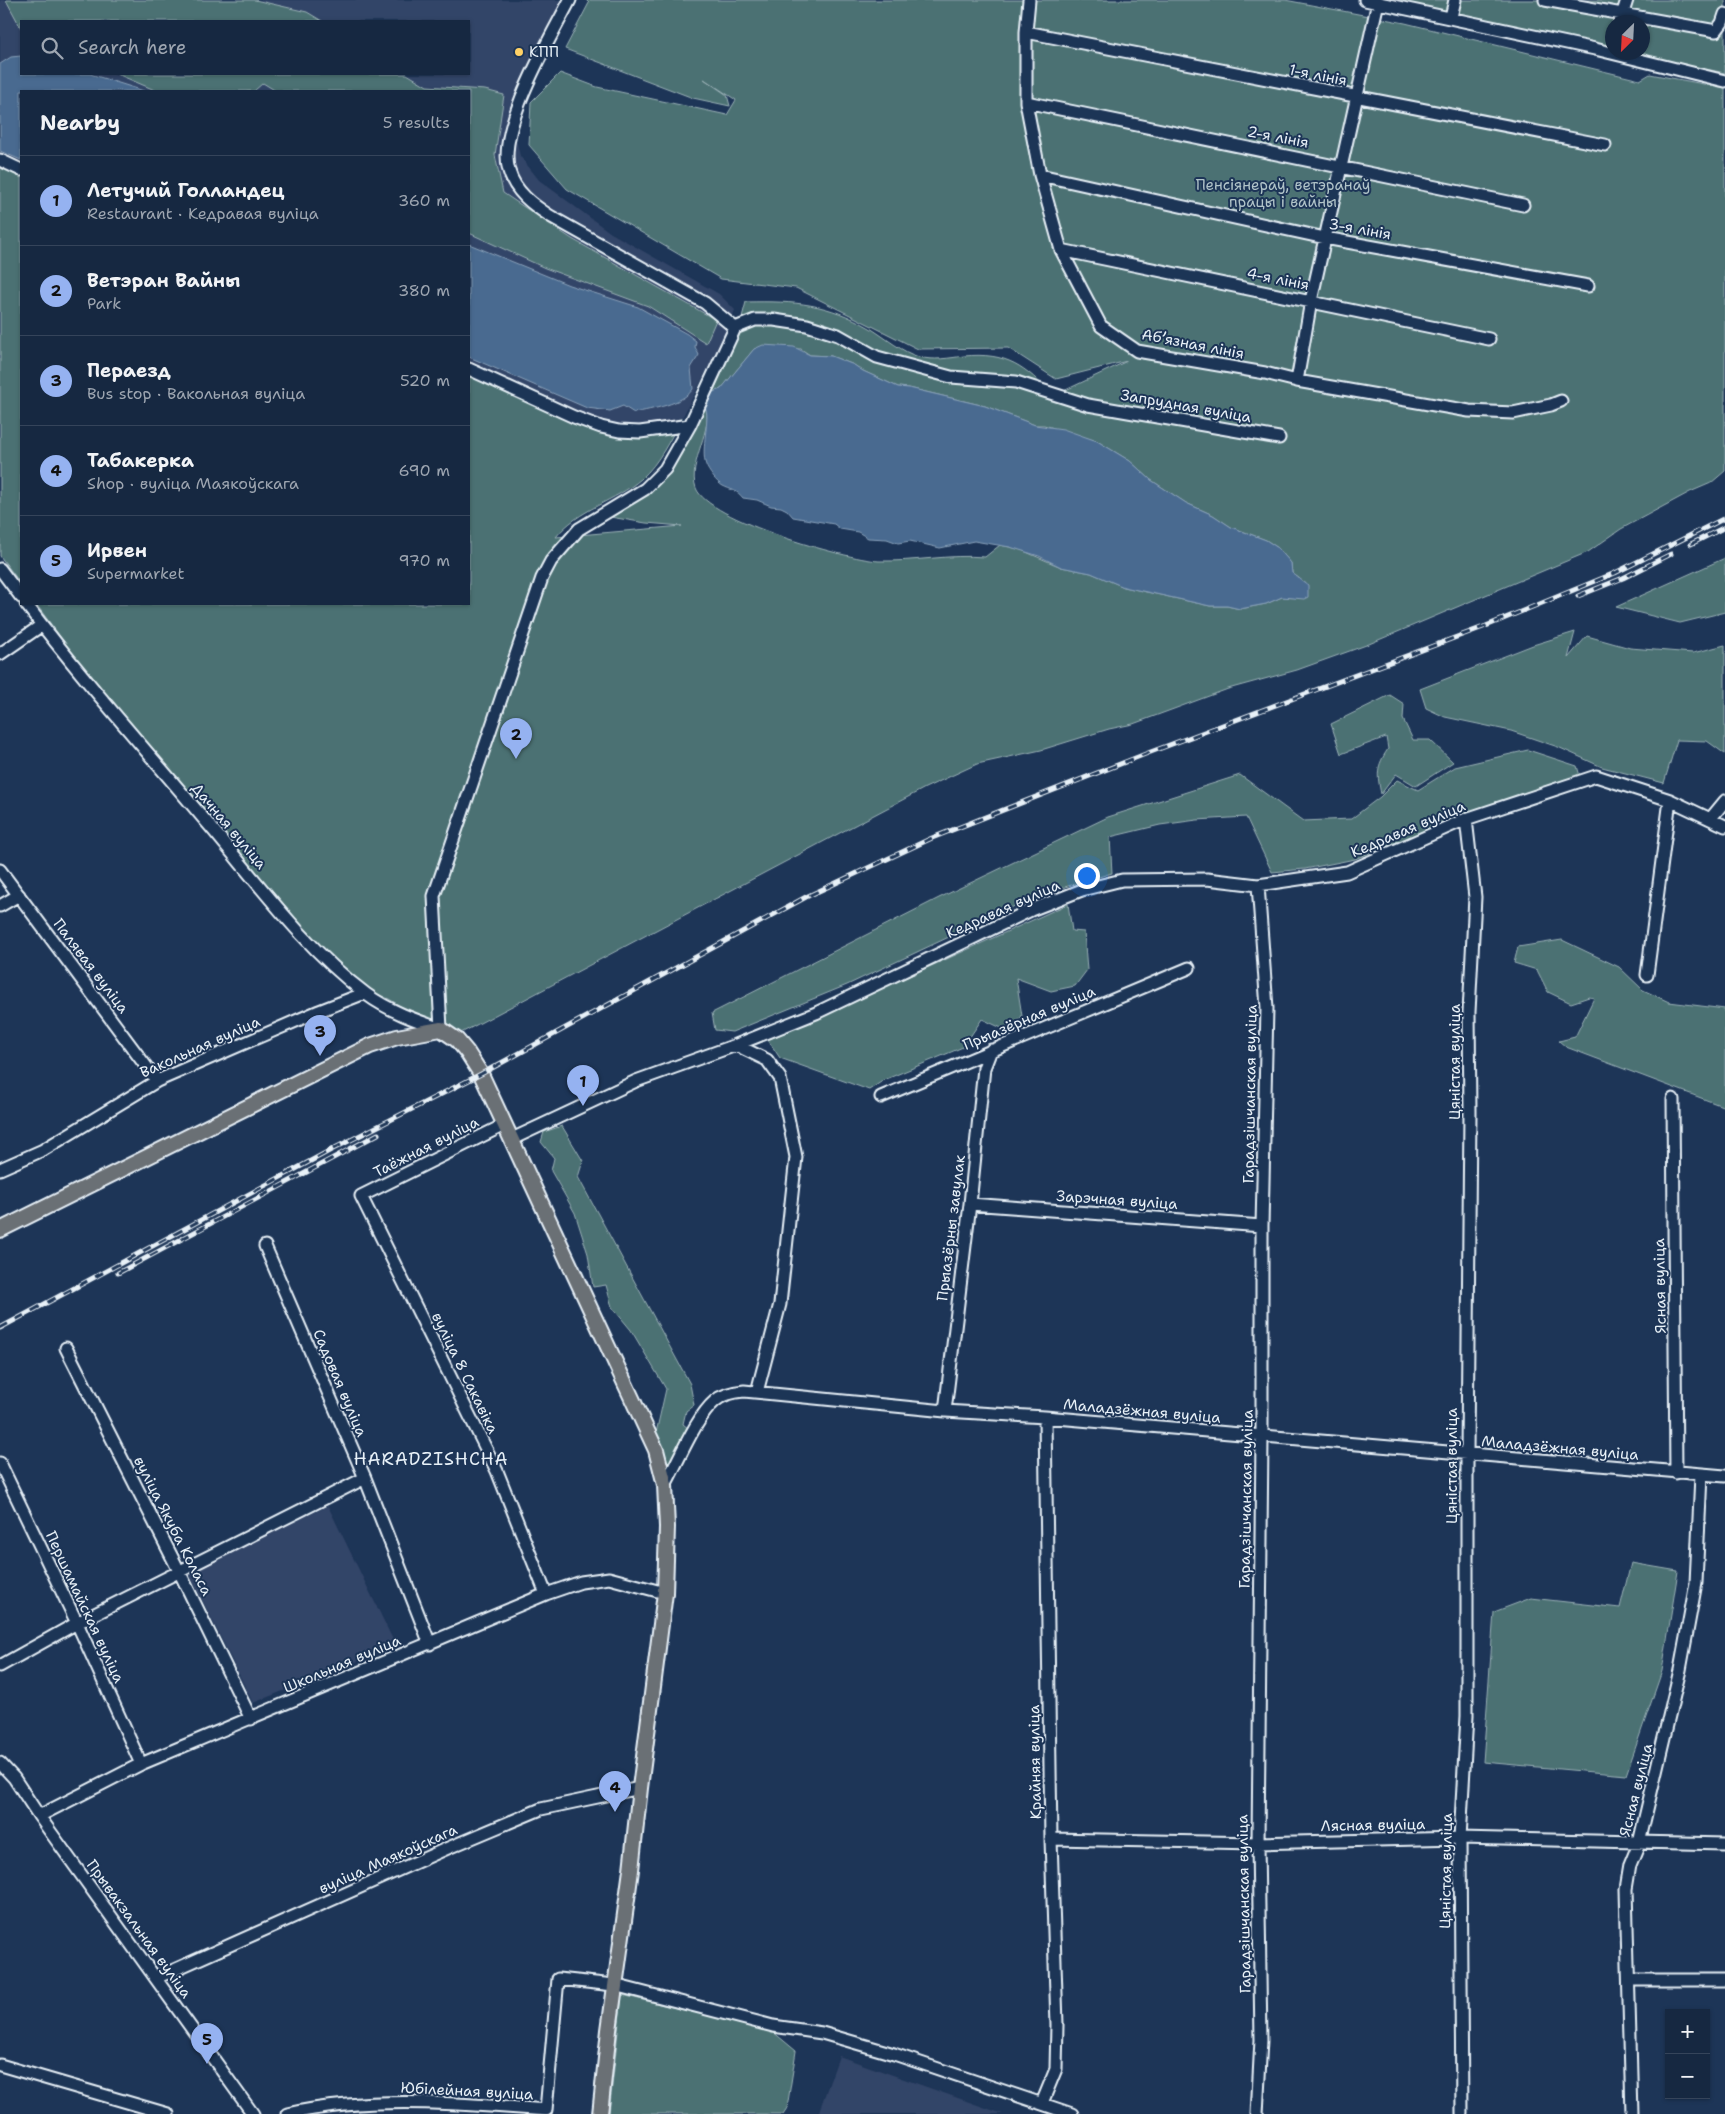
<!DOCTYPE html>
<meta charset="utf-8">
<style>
:root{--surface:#162841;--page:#1f3048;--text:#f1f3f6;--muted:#9ea6b1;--line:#35445a;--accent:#95b2f1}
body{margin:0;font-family:"Shantell Sans",sans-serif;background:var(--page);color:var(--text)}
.controls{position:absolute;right:15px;bottom:15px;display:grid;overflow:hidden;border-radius:0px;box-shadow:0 1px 4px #0004}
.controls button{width:45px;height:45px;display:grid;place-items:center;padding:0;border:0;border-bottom:1px solid var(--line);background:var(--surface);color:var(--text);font:25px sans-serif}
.compass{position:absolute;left:1605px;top:15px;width:45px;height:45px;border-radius:50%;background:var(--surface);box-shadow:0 1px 4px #0004;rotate:204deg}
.you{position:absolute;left:1086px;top:875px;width:18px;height:18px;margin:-12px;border:4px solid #fff;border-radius:50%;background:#1a73e8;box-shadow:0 0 0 8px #1a73e833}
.badge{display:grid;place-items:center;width:32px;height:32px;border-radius:50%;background:var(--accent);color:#111;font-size:16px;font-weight:700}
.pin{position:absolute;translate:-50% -41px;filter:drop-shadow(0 1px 2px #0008)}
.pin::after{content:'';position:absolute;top:26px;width:18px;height:15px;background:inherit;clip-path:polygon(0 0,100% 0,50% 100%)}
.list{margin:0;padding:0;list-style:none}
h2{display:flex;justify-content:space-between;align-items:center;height:65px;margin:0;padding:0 20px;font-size:21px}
h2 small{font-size:16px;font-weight:400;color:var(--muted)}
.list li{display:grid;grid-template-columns:32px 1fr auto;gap:15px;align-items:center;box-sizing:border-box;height:90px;padding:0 20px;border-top:1px solid var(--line)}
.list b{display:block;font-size:19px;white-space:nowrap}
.list p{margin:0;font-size:16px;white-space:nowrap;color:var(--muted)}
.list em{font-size:16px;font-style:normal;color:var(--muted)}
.icon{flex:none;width:28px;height:28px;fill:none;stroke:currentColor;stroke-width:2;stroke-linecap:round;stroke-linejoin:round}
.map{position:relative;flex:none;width:1725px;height:2114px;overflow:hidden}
.search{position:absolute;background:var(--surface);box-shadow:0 1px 4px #0004;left:20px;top:20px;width:450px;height:55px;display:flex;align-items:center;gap:12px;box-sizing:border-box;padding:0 18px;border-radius:0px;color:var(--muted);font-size:19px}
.panel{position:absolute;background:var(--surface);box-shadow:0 1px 4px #0004;left:20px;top:90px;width:450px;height:515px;border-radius:0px}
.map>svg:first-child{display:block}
</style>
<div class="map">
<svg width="1725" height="2114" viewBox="0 0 1725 2114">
<rect width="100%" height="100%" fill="#1d3557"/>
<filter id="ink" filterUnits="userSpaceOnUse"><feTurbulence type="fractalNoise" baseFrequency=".02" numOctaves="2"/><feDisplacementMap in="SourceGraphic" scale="10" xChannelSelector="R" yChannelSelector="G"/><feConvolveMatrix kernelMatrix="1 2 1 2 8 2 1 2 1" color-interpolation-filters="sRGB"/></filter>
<g filter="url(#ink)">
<path fill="#324467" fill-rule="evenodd" d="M0,0h566l-20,43 7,12 -10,10 -25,49 -2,25 4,17 19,24 46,34 26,19 108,61 16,16 -12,29 -41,79 -20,7 -40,5 -153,-57v-282h-448v83l-21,-9zM21,21h448v53h-448z
M328,1506l68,140 -143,57 -65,-132z
M839,2056l164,58h-185z"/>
<path fill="#4c7173" stroke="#9ab1b6" d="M6,0h249l52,12 15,9h-301v7z
M586,0h699l120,23 235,57 10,-6 75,14v383l-14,12 -21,9 -69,37 -33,23 -219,92 -72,26 -69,19 -95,35 -24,5 -68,21 -64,14 -52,24 -464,245 -12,-7 -37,-13 -23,-14 -17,-7 -55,-49 -235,-277 -46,-62h433v-231l153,57 40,-5 20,-7c-12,21 -22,44 -41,61 -25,22 -63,30 -85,58l126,-11 -36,-3 -36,-6c58,-29 65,-56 95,-110 10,19 -18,56 -9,81 12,32 149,71 183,73 35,1 70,-7 106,-4l15,-12 19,4 42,18 30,6 33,14 86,19h17l13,3 26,-5 16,-7h10l8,-18 -8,-6 -1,-10 -13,-15 -12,-8 -35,-13 -18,-12 -27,-12 -35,-23 -21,-19 -33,-20 -53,-16h-9l-50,-19 -76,-18 -11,-1 -35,-16 -9,-6 -23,-9 -21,-1 -9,-6h-47l-33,40 -8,3 23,-52 10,-38c50,-1 81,1 124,26 16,10 32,24 49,29 14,4 31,1 45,-1 43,-4 61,10 89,40l74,-35 -71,18 -48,-31 -90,1 -122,-61 -75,-9 -154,-90 -38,-44 2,-43 29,-29 37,14 130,28 9,-15 -32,-21 23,16 3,11 -37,-8 -128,-49 24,-46z
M1394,0h331v73l-95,-20 12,-1v-30h-30v27z
M117,74h290l20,12 58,4 19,5 -9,60 8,38 69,46 144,81 -10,23 -58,-37 -103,-38 -76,-35v-142h-193l-13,-8 -9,8h-97z
M0,165l21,9v410l-21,-28z
M1725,558v54l-45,11 -64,-16z
M1575,632l-7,26 19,-22 43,12 63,5 32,-8v109l-18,-13 -30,-1 -13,43 -62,-16 -44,-20 -47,-16 -66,-14 -19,-9 -6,-19 113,-44z
M1390,695l14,9 -1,15 10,21h17l23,22 -37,24 -20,-12 -15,20c-4,-20 -5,-27 7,-45l-2,-12 -45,17 -10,-30z
M1528,750l49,16 3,10 -114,37 -111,46 -50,10 -33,3 -26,-55 -49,3 -37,5 -50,12 2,36 -74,22 -191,90 -115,47 -17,-2 -3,-17 227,-115 169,-81 132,-42 63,46 48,-2 29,-22 17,-17 21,10 37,-23z
M1068,904l4,27 12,1 3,38 -12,16 -24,5 -35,-13 6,38 -14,15 -26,-12 -19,28 -79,33 -15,10 -89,-32 -12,-18z
M1562,940l57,27 24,23 26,12 56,7v98l-159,-60 -7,-6 16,-4 19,-39 -5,-1 -18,6 -23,-11 -11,-22 -23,-7 4,-16z
M562,1126l21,35 -5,16 112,207 4,21 -8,6 -3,13 6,5 -21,37 -12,-33 10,-44 -35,-59 -19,-23 -6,-22 -13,2 -5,-33 -13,-41 -24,-42 3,-13 -13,-16 3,-10z
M1631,1563l47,8 -16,100 -36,104 -143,-13 11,-150 37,-14 89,10z
M622,1995l150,36 24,20 -9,57 -4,6h-174z"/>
<path fill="#496b90" stroke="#89a1ba" d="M21,56v18h69l54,17h-123v69l-21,-9v-87l11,-7z
M469,244l100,41 69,22 49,27 9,7 -1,6 4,8 -8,13 2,21c-10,15 -41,20 -59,24l-11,-7 -13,5 -23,-3 -118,-51z
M763,345l31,2 16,8 21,1 23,9 9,6 35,16 11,1 76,18 50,19 28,4 34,12 33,20 21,19 35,23 27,12 18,12 35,13 12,8 13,15 1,10 16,12v12l-4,2 -22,-2 -16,7 -26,5 -13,-3h-17l-86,-19 -33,-14 -30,-6 -22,-11 -29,-9 -36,-6 -34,7 -30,-7 -12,2 -11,-4 -19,-1 -10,-6 -18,-3 -6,-5 -41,-7 -6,-7 -6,-3 -10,-1 -14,-6 -14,-2c-6,-8 -12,-8 -20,-12 -6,-3 -15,-15 -17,-21 -6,-15 5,-48 -1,-58l8,-15 8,-3 33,-40z"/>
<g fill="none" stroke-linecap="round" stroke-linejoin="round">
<g stroke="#e8f1f8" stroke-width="15">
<path id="minor" d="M1029,0l-3,32v70l14,73 21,75 40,76 36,25 128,22 32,8 172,30 44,2 38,-8 10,-4
M1365,0l230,49 130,32
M1545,0l171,31 6,-8 3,-9
M1451,17l4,-17
M1620,22l7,-22
M1026,32l579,113
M1026,102l497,103
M0,160l21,10
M1040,175l285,63 263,48
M1061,250l428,89
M735,328l20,-8h19l33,5 31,10 39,22 74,20 65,5 72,23 191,33
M469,369l105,48 27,10 18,4 21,1 50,-7
M1297,381l14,-80 67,-299
M0,569l21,28
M26,604c57,76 122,148 183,221 49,58 96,123 157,169 23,17 49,26 75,35l-7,-133 108,-318 9,-17 28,-32 66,-40 20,-20 25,-44 45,-97 -30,-25 -155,-87c-17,-11 -35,-24 -41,-45 -13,-42 41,-132 61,-171
M0,654l42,-29
M1711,818l14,-17
M0,870l157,211
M0,906l19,-11
M1647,975l23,-175
M736,1045l31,15 13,18 16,79 -16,147 -23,88
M881,1097l308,-129
M1673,1099l3,374
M504,1125l-143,71 136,275 49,123
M512,1139l124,-58 100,-36 80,-32 215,-103 51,-20 40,-10 85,-1 51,6 89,-13 119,-53 130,-43 74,24 55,26
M0,1169l43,-19 114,-69 162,-70 46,-18
M970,1204l292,22
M265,1246l100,232 65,166
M66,1348l113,223 72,148
M945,1411l25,-207 14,-136 7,-18
M0,1463l77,160 64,141
M665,1485c13,-23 31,-68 50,-84 8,-7 18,-9 29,-10l201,20 100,6 680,59
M0,1666l77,-43 288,-145
M0,1763l14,15 25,38 214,298
M39,1816l102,-52 405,-170 35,-12 28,-4 56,15
M1051,1839l207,4 202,-5 265,6
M156,1978l292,-130 93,-39 99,-21
M1629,1980h96
M0,2065l168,49
M1042,2103l14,-34 1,-44 -6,-186 -6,-422
M287,2114c85,-19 174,-10 259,-4l12,-131 56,6 159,41 49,7 72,21 178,60
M1257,2114l4,-74 -3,-197 4,-406v-211l5,-218 -9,-123
M1462,2114l-2,-276 7,-122v-262l3,-342 -1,-100 6,-115 -9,-78
M1632,2114l-6,-225 4,-24 9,-22 41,-173 16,-87 5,-108"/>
</g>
<g stroke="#e8f1f8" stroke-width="18">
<path id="major" d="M0,1230l370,-184 27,-9 44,-8 16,11 10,12 14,22 175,376 9,35 2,42 -2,66 -25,195 -9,82 -22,160 -9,84"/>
</g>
<use href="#minor" stroke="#1d3557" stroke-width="11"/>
<use href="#major" stroke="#6b6f75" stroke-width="14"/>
<g stroke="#e8f1f8" stroke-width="5">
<path id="rail" d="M1691,544l34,-17
M1578,596l45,-18 48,-24
M118,1273l260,-139
M0,1328l331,-178 150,-76 325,-177 126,-59 216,-85 338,-127 129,-53 110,-55"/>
</g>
<use href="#rail" stroke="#1d3557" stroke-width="3" stroke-dasharray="9" stroke-linecap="butt"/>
</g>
</g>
<circle fill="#ffd166" stroke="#1d3557" stroke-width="2" cx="519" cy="52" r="5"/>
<g text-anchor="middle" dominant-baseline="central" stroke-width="4" stroke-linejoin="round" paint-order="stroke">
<g font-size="15" fill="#e8f1f8" stroke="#1d3557" text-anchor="start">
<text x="529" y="52">КПП</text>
</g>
<g font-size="15" fill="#e8f1f8" stroke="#1d3557">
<text transform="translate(1318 75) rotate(11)">1-я лінія</text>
<text transform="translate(1278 137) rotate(11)">2-я лінія</text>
<text transform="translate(1360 229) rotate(10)">3-я лінія</text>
<text transform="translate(1278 279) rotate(11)">4-я лінія</text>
<text transform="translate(1193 344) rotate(11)">Абʼязная лінія</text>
<text transform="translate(1186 406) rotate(10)">Запрудная вуліца</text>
<text transform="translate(229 826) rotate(50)">Дачная вуліца</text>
<text transform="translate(1408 829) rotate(-23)">Кедравая вуліца</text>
<text transform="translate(1003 909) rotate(-24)">Кедравая вуліца</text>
<text transform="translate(91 966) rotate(53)">Палявая вуліца</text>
<text transform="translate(1029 1018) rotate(-23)">Прыазёрная вуліца</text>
<text transform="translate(200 1047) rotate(-24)">Вакольная вуліца</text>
<text transform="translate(1455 1062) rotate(-90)">Цяністая вуліца</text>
<text transform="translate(1250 1094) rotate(-89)">Гарадзішчанская вуліца</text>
<text transform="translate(426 1147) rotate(-27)">Таёжная вуліца</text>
<text transform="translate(1117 1200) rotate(4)">Зарэчная вуліца</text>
<text transform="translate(951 1228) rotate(-83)">Прыазёрны завулак</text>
<text transform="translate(1660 1286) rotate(-91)">Ясная вуліца</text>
<text transform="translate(465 1373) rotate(64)">вуліца 8 Сакавіка</text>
<text transform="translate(340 1383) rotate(67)">Садовая вуліца</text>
<text transform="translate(1142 1411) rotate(5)">Маладзёжная вуліца</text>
<text transform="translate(1560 1448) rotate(5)">Маладзёжная вуліца</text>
<text transform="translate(1452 1466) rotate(-90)">Цяністая вуліца</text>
<text transform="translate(1246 1499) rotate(-89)">Гарадзішчанская вуліца</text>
<text transform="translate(173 1526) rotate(63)">вуліца Якуба Коласа</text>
<text transform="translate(85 1607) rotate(65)">Першамайская вуліца</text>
<text transform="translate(342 1664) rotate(-23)">Школьная вуліца</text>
<text transform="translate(1035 1762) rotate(-91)">Крайняя вуліца</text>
<text transform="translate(1636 1790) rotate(-76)">Ясная вуліца</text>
<text transform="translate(1373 1825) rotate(-1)">Лясная вуліца</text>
<text transform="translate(388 1859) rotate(-24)">вуліца Маякоўскага</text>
<text transform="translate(1446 1871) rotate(-89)">Цяністая вуліца</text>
<text transform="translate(1244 1904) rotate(-91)">Гарадзішчанская вуліца</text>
<text transform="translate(139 1929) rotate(54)">Прывакзальная вуліца</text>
<text transform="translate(467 2091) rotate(3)">Юбілейная вуліца</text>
</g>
<g font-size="15" fill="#b1c4c9" stroke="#1d3557">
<text x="1283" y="185">Пенсіянераў, ветэранаў<tspan x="1283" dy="17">працы і вайны</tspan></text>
</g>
<g font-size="18" letter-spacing="1" fill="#e8f1f8" stroke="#1d3557">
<text x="431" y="1459">HARADZISHCHA</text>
</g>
</g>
</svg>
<div class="controls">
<button>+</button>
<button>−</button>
</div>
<svg class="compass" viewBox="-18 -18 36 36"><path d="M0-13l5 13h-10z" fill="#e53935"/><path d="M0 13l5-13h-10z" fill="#9ea6b1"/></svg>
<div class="you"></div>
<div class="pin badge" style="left:583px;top:1106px">1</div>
<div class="pin badge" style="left:516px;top:759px">2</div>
<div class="pin badge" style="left:320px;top:1056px">3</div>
<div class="pin badge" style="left:615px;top:1812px">4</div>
<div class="pin badge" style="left:207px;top:2064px">5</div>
<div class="search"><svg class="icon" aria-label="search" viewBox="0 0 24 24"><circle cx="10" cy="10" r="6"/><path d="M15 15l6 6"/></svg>Search here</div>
<section class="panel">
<h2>Nearby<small>5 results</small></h2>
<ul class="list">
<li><span class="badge">1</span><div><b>Летучий Голландец</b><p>Restaurant · Кедравая вуліца</p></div><em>360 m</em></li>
<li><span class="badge">2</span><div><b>Ветэран Вайны</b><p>Park</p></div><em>380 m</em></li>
<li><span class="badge">3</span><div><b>Пераезд</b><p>Bus stop · Вакольная вуліца</p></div><em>520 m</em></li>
<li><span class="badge">4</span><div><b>Табакерка</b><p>Shop · вуліца Маякоўскага</p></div><em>690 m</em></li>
<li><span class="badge">5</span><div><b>Ирвен</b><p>Supermarket</p></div><em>970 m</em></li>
</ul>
</section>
</div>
